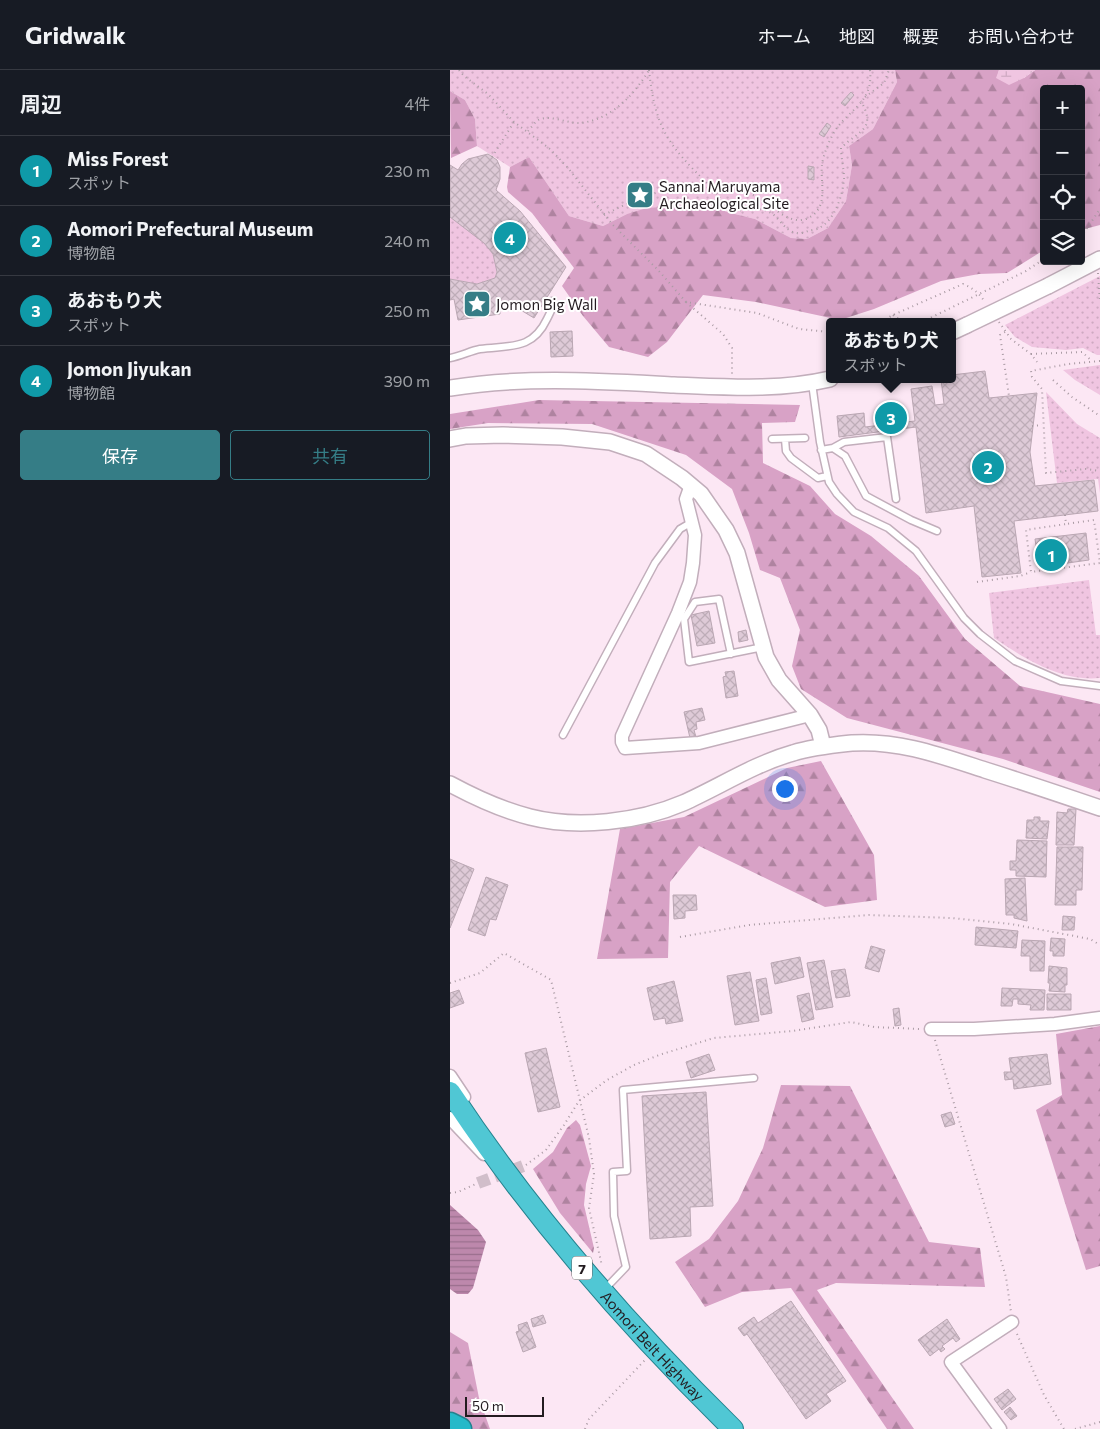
<!DOCTYPE html>
<html lang="ja">
<meta charset="utf-8">
<style>
:root{--surface:#171b24;--page:#242831;--text:#f1f3f6;--muted:#9ea1a6;--line:#363941;--accent:#357d86}
body{margin:0;font-family:Commissioner,"Noto Sans JP",sans-serif;background:var(--page);color:var(--text)}
.controls{position:absolute;right:15px;top:15px;display:grid;overflow:hidden;border-radius:5px;box-shadow:0 5px 20px #0002}
.controls button{width:45px;height:45px;display:grid;place-items:center;padding:0;border:0;border-bottom:1px solid var(--line);background:var(--surface);color:var(--text);font:25px sans-serif}
.scale{position:absolute;left:15px;bottom:12px;width:79px;box-sizing:border-box;padding-left:5px;border:2px solid #231c20;border-top:0;font-size:14px;line-height:18px;white-space:nowrap;color:#231c20;-webkit-text-stroke:4px #fff;paint-order:stroke}
.you{position:absolute;left:334px;top:718px;width:18px;height:18px;margin:-12px;border:4px solid #fff;border-radius:50%;background:#1a73e8;box-shadow:0 0 0 8px #1a73e833}
.badge{display:grid;place-items:center;width:32px;height:32px;border-radius:50%;background:var(--accent);color:#fff;font-size:16px;font-weight:700}
.pin{position:absolute;translate:-50% -50%;border:2px solid #fff;box-shadow:0 1px 5px #0006}
.popup{position:absolute;left:376px;top:248px;width:130px;height:65px;box-sizing:border-box;display:grid;place-content:center;border-radius:5px;background:var(--surface);filter:drop-shadow(0 1px 4px #0005);font-size:16px;white-space:nowrap;color:var(--muted)}
.popup b{font-size:19px;color:var(--text)}
.popup::after{content:'';position:absolute;left:50%;top:100%;margin-left:-10px;border:10px solid transparent;border-top-color:var(--surface)}
.list{margin:0;padding:0;list-style:none}
h2{display:flex;justify-content:space-between;align-items:center;height:65px;margin:0;padding:0 20px;font-size:21px}
h2 small{font-size:16px;font-weight:400;color:var(--muted)}
.list li{display:grid;grid-template-columns:32px 1fr auto;gap:15px;align-items:center;box-sizing:border-box;height:70px;padding:0 20px;border-top:1px solid var(--line)}
.list b{display:block;font-size:19px;white-space:nowrap}
.list p{margin:0;font-size:16px;white-space:nowrap;color:var(--muted)}
.list em{font-size:16px;font-style:normal;color:var(--muted)}
.actions{display:flex;gap:10px;padding:15px 20px}
.actions a{flex:1;padding:11px 0;border:1px solid var(--accent);border-radius:5px;text-align:center;font-size:18px;color:var(--accent)}
.actions .main{background:var(--accent);color:#fff}
.icon{flex:none;width:28px;height:28px;fill:none;stroke:currentColor;stroke-width:2;stroke-linecap:round;stroke-linejoin:round}
.map{position:relative;flex:none;width:650px;height:1359px;overflow:hidden}
header{display:flex;align-items:center;gap:30px;box-sizing:border-box;height:70px;padding:0 25px;background:var(--surface);border-bottom:1px solid var(--line)}
header strong{font-size:24px}
nav{display:flex;gap:28px;margin-inline-start:auto;font-size:18px}
main{display:flex}
aside{flex:1;background:var(--surface)}
.map>svg:first-child{display:block}
</style>
<header>
<strong>Gridwalk</strong>
<nav><a>ホーム</a><a>地図</a><a>概要</a><a>お問い合わせ</a></nav>
</header>
<main>
<aside>
<h2>周辺<small>4件</small></h2>
<ul class="list">
<li><span class="badge" style="background:#0f9aa8">1</span><div><b>Miss Forest</b><p>スポット</p></div><em>230 m</em></li>
<li><span class="badge" style="background:#0f9aa8">2</span><div><b>Aomori Prefectural Museum</b><p>博物館</p></div><em>240 m</em></li>
<li><span class="badge" style="background:#0f9aa8">3</span><div><b>あおもり犬</b><p>スポット</p></div><em>250 m</em></li>
<li><span class="badge" style="background:#0f9aa8">4</span><div><b>Jomon Jiyukan</b><p>博物館</p></div><em>390 m</em></li>
</ul>
<div class="actions"><a class="main">保存</a><a>共有</a></div>
</aside>
<div class="map">
<svg width="650" height="1359" viewBox="0 0 650 1359">
<defs>
<pattern id="grass-dots" width="8" height="8" patternUnits="userSpaceOnUse" patternTransform="scale(1.25)"><rect width="8" height="8" fill="#f0c5e1"/><path d="M2 2h.1M6 6h.1" fill="none" stroke="#cea9c1" stroke-width="1.8" stroke-linecap="round"/></pattern>
<pattern id="forest-firs" width="22" height="20" patternUnits="userSpaceOnUse" patternTransform="scale(1.25)"><rect width="22" height="20" fill="#d8a2c6"/><path d="M5 1l3.5 6h-7zM16 11l3.5 6h-7z" fill="#af83a0"/></pattern>
<pattern id="wetland-marsh" width="20" height="14" patternUnits="userSpaceOnUse" patternTransform="scale(1.25)"><rect width="20" height="14" fill="#f0c5e1"/><path d="M1 5h8M5 5V1M11 12h8M15 12V8" fill="none" stroke="#cea9c1"/></pattern>
<pattern id="water-rules" width="6" height="5" patternUnits="userSpaceOnUse" patternTransform="scale(1.25)"><rect width="6" height="5" fill="#bd88ac"/><path d="M0 2.5h6" fill="none" stroke="#996e8c"/></pattern>
<pattern id="building-cross-hatch" width="8" height="8" patternUnits="userSpaceOnUse" patternTransform="scale(1.25)"><rect width="8" height="8" fill="#decad7"/><path d="M0 0l8 8M0 8l8-8" fill="none" stroke="#beadb8"/></pattern>
</defs>
<rect width="100%" height="100%" fill="#fce7f4"/>
<path fill="url(#grass-dots)" d="M0,0h445l2,12 -24,47 -24,17 3,19 -6,36 -18,27 -21,11 -16,-1 -36,-19 -28,-7 -18,-8 -82,10 -24,12 -34,-10 -40,-59 -19,10 -33,-21 -2,-27 -10,-19 -15,-9z
M0,147c19,13 55,34 45,61l-18,6 -27,-5z
M650,206v79h-3l-14,-7 -17,2 -34,-3 -17,-10 -10,-12z
M650,295v30l-25,-15 -12,-10z
M596,322l31,32 23,14v55l-2,-14 -41,4z
M639,510l7,55h4v43c-39,4 -75,-19 -106,-40l-5,-45z"/>
<path fill="url(#forest-firs)" d="M445,0h104l-2,8h27l11,-8h65v155l-19,5v-141h-37v161l-37,23 -28,1 -38,7 -67,28 -34,11 -84,-18 -53,-7 -36,47 -19,15 -39,-10 -26,-31 -21,-30 12,-18 -42,-55 -24,-21 -1,-5 3,-20 19,-10 40,59 34,10 24,-12 20,-6 62,-4 18,8 28,7 36,19 16,1 21,-11 18,-27 6,-36 -3,-19 24,-17 24,-47z
M0,21l15,9 10,19 2,27 -26,12z
M89,330l261,5 -5,17 -33,1 1,40 47,23 25,28 36,22 48,40 46,63 55,47 80,18v88l-97,-33 -156,-41 -46,-29 -9,-23 8,-36 -20,-52 -20,-8 -11,-37 -17,-44 -46,-34 -94,-31 -104,-1 -38,6v-15z
M371,691l53,94 3,45 -52,7 -126,-61 -29,36 -2,76 -71,1 23,-130 64,-12 103,-49z
M650,956v240l-14,4 -50,-160 26,-15 -6,-61z
M331,1015l69,1 79,156 51,6 5,39 -149,-4 -19,7 97,139h-27l-96,-141 -49,4 -37,15 -30,-45 34,-23 29,-38 25,-53z
M126,1050l4,5 11,41 -5,18 -2,21 10,43 -1,5 -33,-40 -27,-44 20,-17 14,-24z
M0,1262l18,11 11,55 11,31h-40z"/>
<path fill="url(#wetland-marsh)" d="M549,0h36l-11,8 -15,7 -13,-7z"/>
<path fill="url(#water-rules)" d="M0,1135l28,25 8,12 -13,46 -5,6h-11l-7,-5z"/>
<path fill="url(#building-cross-hatch)" stroke="#baa7b3" d="M401,22l3,3 -9,11 -4,-3z
M377,53l4,3 -7,11 -5,-3z
M38,84l9,6 3,7v12l-4,11 24,21 46,56 -32,51 -25,-15 -9,2v9l-42,6 -4,-21 -4,1v-21l27,5 18,-6 2,-6 -4,-18 -9,-11 -34,-26v-52l8,5 4,-6 6,-5z
M358,96l6,1v13l-6,-1z
M122,261l1,25 -22,1 -1,-25z
M535,301l4,27 48,-5 -7,59 5,34 59,-6 4,31 -84,10 7,52 -39,4 -8,-71 -48,7 -10,-86 -77,10 -2,-21 27,-3 1,14 50,-6 -4,-32 21,-3 3,19 9,-1 -3,-25h11v-4z
M636,463l3,27 -50,7 -4,-28z
M259,541l6,32 -18,3 -6,-31z
M296,560l2,10 -9,2 -1,-10z
M284,601l4,25 -12,2 -3,-21 3,-1 -1,-4z
M252,638l3,12 -9,2 1,7 -3,1 2,7 -6,1 -6,-26z
M618,739h8l-2,36h-18l1,-33 10,1z
M584,747h6v4h9l-2,18 -21,-1 1,-18h7z
M567,770l30,1 -1,36 -30,-1v-6h-6v-9h6z
M607,777h26l-1,43h-6v15h-21z
M0,789l24,10 -24,59z
M36,807l22,8 -12,35 -6,-1 -5,17 -17,-6z
M575,808l2,43 -13,-3v-3h-8l-1,-36z
M223,825h23l1,15 -12,1v7l-11,1z
M613,846l12,1 -1,13h-12z
M526,857l42,4 -2,17 -41,-3z
M601,868l14,1 -1,17h-11v-5h-3z
M572,870l23,1 -1,30h-14v-15h-9z
M421,876l14,4 -6,22 -14,-4z
M350,887l4,20 -29,7 -4,-21z
M374,890l9,47 -17,3 -9,-47z
M599,896l18,2v17h-2v7l-16,-1 1,-8h-2z
M395,899l5,27 -14,2 -5,-27z
M300,902l9,49 -24,4 -8,-49z
M316,908l6,35 -11,2 -5,-35z
M224,911l9,40 -17,3 -1,-6 -11,2 -7,-32z
M552,918l43,2 -1,20h-14l1,-5 -13,-1v-5h-5l-1,7h-11z
M9,920l5,13 -14,5v-15z
M359,923l5,26 -12,3 -5,-26z
M597,924h24v16h-24z
M449,938l2,17 -6,1 -2,-17z
M96,978l14,59 -22,5 -13,-59z
M259,984l6,16 -24,8 -5,-16z
M597,984l4,30 -37,5 -1,-10 -8,1 -1,-8h7l-2,-14z
M256,1022l7,114 -23,1 1,29 -41,3 -8,-143z
M501,1042l4,12 -10,3 -4,-12z
M341,1231l55,80 -20,13 5,7 -25,18 -59,-85 -3,2 -6,-8 16,-11 4,6z
M93,1245l3,8 -13,4 -2,-8z
M497,1249l13,20 -4,3 -3,-4 -11,8 3,3 -4,3 -2,-3 -9,7 -12,-16z
M77,1252l9,25 -13,5 -7,-20 3,-1 -1,-6z
M558,1319l8,10 -14,11 -8,-11z
M560,1337l7,9 -6,4 -7,-8z"/>
<g fill="none" stroke-linecap="round" stroke-linejoin="round">
<path stroke="#d1beca" stroke-width="12" stroke-dasharray="12 6" stroke-linecap="butt" d="M28,1113l48,-18"/>
<g stroke="#c2aebb" stroke-width="9">
<path id="service" d="M0,288c11,-2 20,-7 30,-9 29,-4 52,2 67,-30 3,-6 6,-10 5,-18
M362,313l8,59 9,40 8,12 17,18 34,16 28,23 48,67 16,16 35,27 46,20 39,5
M322,369l33,-1
M335,369l1,12 5,7 27,20 9,-2
M383,378l11,-6 43,-5 9,62
M371,380l12,-2 12,8 21,40 45,24 26,11
M281,584l-12,-55 -24,3 -11,17 5,43 74,-15
M113,665l92,-172 25,-34 12,-7
M155,1219l21,-22 -12,-51 -1,-44 14,-1 -4,-81 131,-12"/>
</g>
<g stroke="#c2aebb" stroke-width="15">
<path id="minor" d="M241,415l-5,14 9,36 -2,28 -3,19 -12,31 -56,123v6l3,6 74,-5 111,-28
M481,959h43l81,-5 45,-6
M0,1006l14,21
M0,1048l34,36
M550,1359l-49,-67 61,-40"/>
</g>
<g stroke="#c2aebb" stroke-width="18">
<path id="tertiary" d="M598,216l52,-27
M502,262l15,-7
M0,318c76,-12 148,-7 224,-3 53,2 104,6 156,-6
M0,369l16,-3 37,-1 59,2 48,5 36,12 36,24 19,16 25,36 11,23 29,104 13,23 31,35 9,15 4,16
M0,714c26,14 52,26 80,33 47,12 109,5 153,-14 36,-16 71,-39 110,-50 19,-6 40,-8 59,-10 47,-3 90,13 133,27 38,12 77,25 115,38"/>
</g>
<g stroke="#24828e" stroke-width="22">
<g id="trunk">
<path id="s1" d="M0,1022c81,123 178,234 283,337"/>
</g>
</g>
<g stroke="#24828e" stroke-width="25">
<path id="motorway" d="M0,1354l10,5"/>
</g>
<path stroke="#aa9ba4" stroke-width="2" stroke-dasharray="1 4" stroke-linecap="butt" d="M9,0l5,6 24,18 26,28 36,27 18,19 44,56 46,46 28,32 71,11 42,16 31,3
M199,0c6,58 19,75 60,115 8,7 13,19 24,24 10,4 23,-3 34,2 12,4 16,20 30,22 3,1 8,-1 11,-2 3,-1 8,-1 11,-3 16,-8 24,-33 25,-50 0,-10 -3,-20 -3,-30 18,-18 36,-18 20,-47
M415,27l19,-14 5,-13
M78,61c3,-3 7,-9 10,-11 13,-6 29,4 43,3 31,-4 53,-28 68,-53
M42,87l22,-35
M154,145c41,-21 77,-35 123,-26 8,2 18,3 26,6 17,7 39,37 60,20 15,-11 7,-35 9,-50 1,-9 6,-21 10,-29 13,-26 42,-31 38,-66
M631,167l19,-28
M648,203l2,30
M236,232l37,32 9,14v27
M443,245l10,7
M431,252l12,-7 70,-31c10,4 16,9 22,18
M472,252l104,-51 18,-12
M549,252l12,17 20,15 6,8
M555,262l-5,3 9,61
M581,284l51,-2 10,9
M650,291l-32,3 -37,7 1,6 10,12 4,84 40,-4 14,2
M603,310l19,17 28,19
M582,356l10,-1
M615,445l1,9 -40,6 5,42 69,-9 -6,-43 -28,4
M527,512l43,-6 11,-4
M230,867l69,-12 120,-10 82,3 60,6 79,15 10,6
M0,913l30,-10 24,-20 47,27 38,158 5,36 -5,34 13,58
M485,970l71,237 5,35
M76,1095l20,-15 18,-25 15,-24 28,-21 27,-15 25,-10 55,-17 78,-7 59,-9 23,5 46,2
M0,1123l8,-1 20,-9
M567,1264l27,61 20,34
M135,1359l4,-10 56,-59
M625,1359l25,-7"/>
<use href="#service" stroke="#fff" stroke-width="6"/>
<use href="#minor" stroke="#fff" stroke-width="12"/>
<use href="#tertiary" stroke="#fff" stroke-width="15"/>
<use href="#trunk" stroke="#50c7d4" stroke-width="20"/>
<use href="#motorway" stroke="#25b9c9" stroke-width="22"/>
<g stroke="#c2aebb" stroke-width="18" stroke-linecap="butt">
<path id="tertiary-bridge" d="M517,255l81,-39"/>
</g>
<use href="#tertiary-bridge" stroke="#fff" stroke-width="15"/>
</g>
<defs>
<g id="sight-square" transform="scale(1.4375)"><rect x="-9" y="-9" width="18" height="18" rx="4" fill="#357d86" stroke="#fff"/><path d="M0-6L1.8-2.2L6-1.7L2.9 1.2L3.7 5.4L0 3.3L-3.7 5.4L-2.9 1.2L-6-1.7L-1.8-2.2Z" fill="#fff"/></g>
</defs>
<g fill-rule="evenodd">
<use href="#sight-square" x="190" y="125"/>
<use href="#sight-square" x="27" y="234"/>
</g>
<g text-anchor="middle" dominant-baseline="central" stroke-width="4" stroke-linejoin="round" paint-order="stroke">
<rect fill="#fff" stroke="#656063" stroke-width="1" x="122" y="1186.5" width="20" height="23" rx="4"/>
<g font-size="14" font-weight="bold" fill="#231c20">
<text x="132" y="1198">7</text>
</g>
<g font-size="15" fill="#231c20" stroke="#fff" text-anchor="start">
<text x="209" y="116">Sannai Maruyama<tspan x="209" dy="17">Archaeological Site</tspan></text>
<text x="46" y="234">Jomon Big Wall</text>
</g>
<g font-size="15" fill="#231c20" stroke="#fff">
<text stroke="none"><textPath href="#s1" startOffset="325">Aomori Belt Highway</textPath></text>
</g>
</g>
</svg>
<div class="controls">
<button>+</button>
<button>−</button>
<button><svg class="icon" aria-label="locate" viewBox="0 0 24 24"><circle cx="12" cy="12" r="6"/><path d="M12 2v4M12 18v4M2 12h4M18 12h4"/></svg></button>
<button><svg class="icon" aria-label="layers" viewBox="0 0 24 24"><path d="M12 4l9 5-9 5-9-5zM3 14l9 5 9-5"/></svg></button>
</div>
<div class="scale">50 m</div>
<div class="you"></div>
<div class="pin badge" style="left:601px;top:485px;background:#0f9aa8">1</div>
<div class="pin badge" style="left:538px;top:397px;background:#0f9aa8">2</div>
<div class="pin badge" style="left:441px;top:348px;background:#0f9aa8">3</div>
<div class="popup"><b>あおもり犬</b>スポット</div>
<div class="pin badge" style="left:60px;top:168px;background:#0f9aa8">4</div>
</div>
</main>
